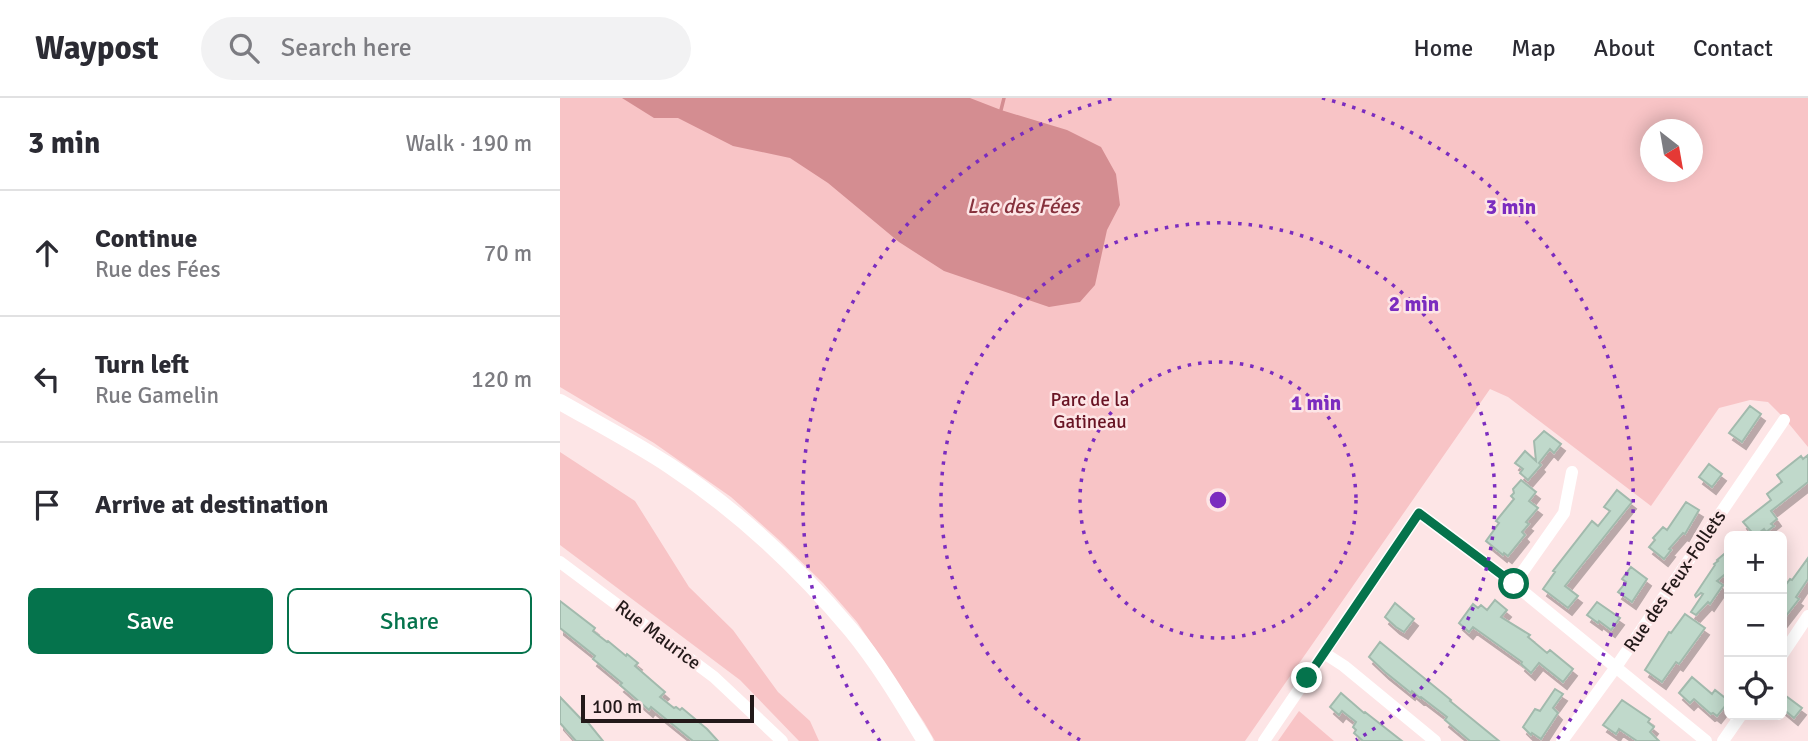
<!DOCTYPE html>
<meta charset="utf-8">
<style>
:root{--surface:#fff;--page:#f2f2f3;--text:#2b2b33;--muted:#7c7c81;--line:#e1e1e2;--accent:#05734c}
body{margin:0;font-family:Signika,sans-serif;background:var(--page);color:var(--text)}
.controls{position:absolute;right:21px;bottom:21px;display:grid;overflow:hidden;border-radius:10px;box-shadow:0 4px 18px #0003}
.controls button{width:63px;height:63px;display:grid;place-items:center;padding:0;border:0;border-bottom:2px solid var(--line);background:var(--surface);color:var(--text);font:35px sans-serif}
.compass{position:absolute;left:1080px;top:21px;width:63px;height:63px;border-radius:50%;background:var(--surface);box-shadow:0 4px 18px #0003;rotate:149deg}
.scale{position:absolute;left:21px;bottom:18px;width:173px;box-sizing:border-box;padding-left:7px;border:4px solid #231919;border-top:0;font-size:19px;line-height:24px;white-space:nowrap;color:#231919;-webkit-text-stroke:5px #fde5e6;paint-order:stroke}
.stop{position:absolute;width:21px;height:21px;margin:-16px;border:5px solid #05734c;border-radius:50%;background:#fff}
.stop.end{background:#05734c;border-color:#fff;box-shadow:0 2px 7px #0008}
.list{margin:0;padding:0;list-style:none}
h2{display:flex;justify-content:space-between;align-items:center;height:91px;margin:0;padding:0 28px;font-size:30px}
h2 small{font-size:23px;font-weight:400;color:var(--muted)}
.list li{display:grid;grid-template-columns:46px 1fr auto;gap:21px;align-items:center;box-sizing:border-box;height:126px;padding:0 28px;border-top:2px solid var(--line)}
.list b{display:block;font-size:26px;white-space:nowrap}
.list p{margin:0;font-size:23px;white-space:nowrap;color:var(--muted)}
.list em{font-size:23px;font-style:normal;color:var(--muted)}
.actions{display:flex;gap:14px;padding:21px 28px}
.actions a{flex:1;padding:16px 0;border:2px solid var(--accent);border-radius:10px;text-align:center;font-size:24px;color:var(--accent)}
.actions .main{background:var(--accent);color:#fff}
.icon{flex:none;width:38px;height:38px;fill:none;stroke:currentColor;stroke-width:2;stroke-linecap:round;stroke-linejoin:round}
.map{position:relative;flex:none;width:1248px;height:643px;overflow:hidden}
header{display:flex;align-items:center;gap:42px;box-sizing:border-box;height:98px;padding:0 35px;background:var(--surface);border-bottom:2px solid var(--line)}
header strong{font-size:33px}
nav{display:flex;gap:38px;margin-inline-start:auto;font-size:24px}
.search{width:490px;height:63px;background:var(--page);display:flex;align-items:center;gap:18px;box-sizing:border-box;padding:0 24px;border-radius:38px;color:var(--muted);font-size:26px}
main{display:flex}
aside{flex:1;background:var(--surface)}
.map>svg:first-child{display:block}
</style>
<header>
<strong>Waypost</strong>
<div class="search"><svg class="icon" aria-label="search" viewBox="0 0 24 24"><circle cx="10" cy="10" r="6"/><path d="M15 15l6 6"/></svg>Search here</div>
<nav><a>Home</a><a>Map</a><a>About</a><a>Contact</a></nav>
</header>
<main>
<aside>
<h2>3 min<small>Walk · 190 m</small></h2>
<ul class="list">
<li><svg class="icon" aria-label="ahead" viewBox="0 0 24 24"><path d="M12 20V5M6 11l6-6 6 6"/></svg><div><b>Continue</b><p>Rue des Fées</p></div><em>70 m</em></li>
<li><svg class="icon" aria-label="left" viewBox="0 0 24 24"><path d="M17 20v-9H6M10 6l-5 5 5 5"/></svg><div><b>Turn left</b><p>Rue Gamelin</p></div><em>120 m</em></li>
<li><svg class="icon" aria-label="arrive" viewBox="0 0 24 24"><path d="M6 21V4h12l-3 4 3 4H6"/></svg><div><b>Arrive at destination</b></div></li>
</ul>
<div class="actions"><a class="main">Save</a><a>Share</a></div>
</aside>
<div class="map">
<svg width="1248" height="643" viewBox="0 0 1248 643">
<defs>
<filter id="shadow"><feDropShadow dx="4" dy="7" stdDeviation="0" flood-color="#0004"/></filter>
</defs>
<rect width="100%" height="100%" fill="#fde5e6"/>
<path fill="#f8c4c6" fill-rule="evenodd" d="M0,0h1248v349l-23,-28 -17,-17 -18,-2 -31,8 -68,98 -143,-109 -18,-8 -245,352h-310l-11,-19 -67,-100 -34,-39 -45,-44 -47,-42 -77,-54 -94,-56zM1090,32h42v42h-42z
M0,354l75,49 54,86 44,43 45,62 32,29 9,20h-20l-59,-61 -180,-135z
M739,613l35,30h-56z"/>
<path fill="#d48d91" d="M62,0h348l31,12 66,20 34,17 15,27 4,31 -13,25 -12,55 -15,17 -31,5 -105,-36 -45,-29 -71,-59 -38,-25 -57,-12 -55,-28h-24z"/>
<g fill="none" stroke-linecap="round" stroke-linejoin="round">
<path stroke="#d48d91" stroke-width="3.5" d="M441,12l3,-12"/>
</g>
<path fill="#c0d9cb" stroke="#a2baad" stroke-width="2" filter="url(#shadow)" d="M1190,308l11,8 -19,28 -13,-9z
M984,333l17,13 -7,9 -4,-4 -11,14 2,2 -13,15 -8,-7 3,-4 -8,-6 10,-12 11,10 -2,-20z
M1248,357v27l-37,29 6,8 -6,5 3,2 -8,6 -2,-3 -9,7 -12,-14 28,-22 -4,-6 15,-12 -5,-7 24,-19 2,3z
M1149,366l13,10 -10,13 -13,-10z
M961,382l15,12 -7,9 9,7 -12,14 3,2 -7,8 3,3 -17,21 -4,-3 -1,2 -17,-14 13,-18 -3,-2 18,-22 -3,-3 3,-3 -1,-4z
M1057,392l15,12 -67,84 13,10 -10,12 -25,-19 12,-17 -2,-1 39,-50 6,5 12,-15 -6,-4z
M1126,404l13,8 -14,24 -2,-1 -14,16 2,1 -7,9 -15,-12 6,-7 -2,-2 10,-11 4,3z
M1169,452v21l-12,10 6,4 -13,19 -2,-2 -12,13 -5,-3 12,-18 -2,-1 -5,4 -1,-2 20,-30 -1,-1 4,-3 -1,-1z
M1248,460v21l-12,18 3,2 -17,22v-31l8,-11 2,1z
M1071,469l16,12 -15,23 -14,-10 8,-10 -4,-3z
M935,502l12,10 -6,7 29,18 -2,2 19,16 3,-3 23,19 -10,13 -24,-19 -8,10 -10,-9 1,-2 -49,-35 -4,5 -10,-9 14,-19 5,4 3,-3 6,5z
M0,503l35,27 -2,3 14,11 1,-1 18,15 1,-2 11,9 -3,3 30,26 -5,5 14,11 2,-1 4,3 2,-2 25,21 11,12h-25l-42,-34 -2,3 -29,-25 2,-2 -29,-24 2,-3 -35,-28z
M1037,504l23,16 -9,12 -12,-9 -1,2 -11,-8z
M835,505l19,16 -10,13 -8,-5 -11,-10z
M1125,516l20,14 -26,36 -3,-2 -14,20 -17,-12 24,-38 2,1z
M820,544l71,58 -1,1 49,40h-29l-25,-21 2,-3 -26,-20 -1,1 -8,-7 -1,2 -26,-21 -16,-15z
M1132,579l20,17 3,-4 14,11 -12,15 -4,-3 -2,1 -17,-15 -4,4 -11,-10z
M995,591l8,5 -10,14 5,5 -17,26 -9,-6 -1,2 -8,-8 12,-18 5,2z
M781,595l23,20 1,-1 37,29h-39l-9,-8 2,-3 -3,-3 3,-5 -14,-11 -3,4 -9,-8z
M1222,595l20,15 -8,10 -12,-10z
M0,599l24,25 2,-2 17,21h-27l-16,-18z
M1062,602l28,19 -2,3 6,5 -4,5 9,9h-22l-18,-12 -3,5 -13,-9z"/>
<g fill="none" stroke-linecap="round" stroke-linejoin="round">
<path stroke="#fff" stroke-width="12" d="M0,464l154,115 68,64
M954,486l50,-71 8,-41
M764,555l20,13 91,75
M1222,557l26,-39
M704,643l155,-228 95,71 192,157
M1002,643l54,-74 168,-247
M1163,643l18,-26"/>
<path stroke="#fff" stroke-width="16" d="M0,304c37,21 75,41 110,64 68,45 129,102 181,164 28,34 51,73 74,111"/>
</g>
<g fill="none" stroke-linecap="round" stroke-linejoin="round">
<path stroke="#05734c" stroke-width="9" d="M747,580l112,-165 95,71"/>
</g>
<g fill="none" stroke="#7b2cbf" stroke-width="3.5" stroke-dasharray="3.5 7">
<circle cx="658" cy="402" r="138"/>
<path d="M520 642A277 277 0 1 1 796 642"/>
<path d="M320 643A415 415 0 0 1 554 0M762 0A415 415 0 0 1 996 643"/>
</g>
<g text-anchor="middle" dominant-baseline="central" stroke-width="5" stroke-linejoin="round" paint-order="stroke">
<g font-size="19" fill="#681323" stroke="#fde5e6">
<text x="530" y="302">Parc de la<tspan x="530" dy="22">Gatineau</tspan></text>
</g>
<g font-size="19" fill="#231919" stroke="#fde5e6">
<text transform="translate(1115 483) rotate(-56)">Rue des Feux-Follets</text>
<text transform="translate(98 537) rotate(37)">Rue Maurice</text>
</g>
<g font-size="21" font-style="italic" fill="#86313c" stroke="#fde5e6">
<text x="463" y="108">Lac des Fées</text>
</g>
</g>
<circle cx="658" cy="402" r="10" fill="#7b2cbf" stroke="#fde5e6" stroke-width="3.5"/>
<g font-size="21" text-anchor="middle" font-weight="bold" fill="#7b2cbf" stroke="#fde5e6" stroke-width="5" stroke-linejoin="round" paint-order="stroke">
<text x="951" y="116">3 min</text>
<text x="854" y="213">2 min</text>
<text x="756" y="312">1 min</text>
</g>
</svg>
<div class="controls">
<button>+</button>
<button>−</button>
<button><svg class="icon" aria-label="locate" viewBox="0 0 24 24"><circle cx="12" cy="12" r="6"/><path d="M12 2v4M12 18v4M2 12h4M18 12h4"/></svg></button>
</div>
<svg class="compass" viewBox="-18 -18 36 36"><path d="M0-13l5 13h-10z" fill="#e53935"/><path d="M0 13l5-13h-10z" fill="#7c7c81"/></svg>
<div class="scale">100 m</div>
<div class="stop" style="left:954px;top:486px"></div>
<div class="stop end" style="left:747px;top:580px"></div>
</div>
</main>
